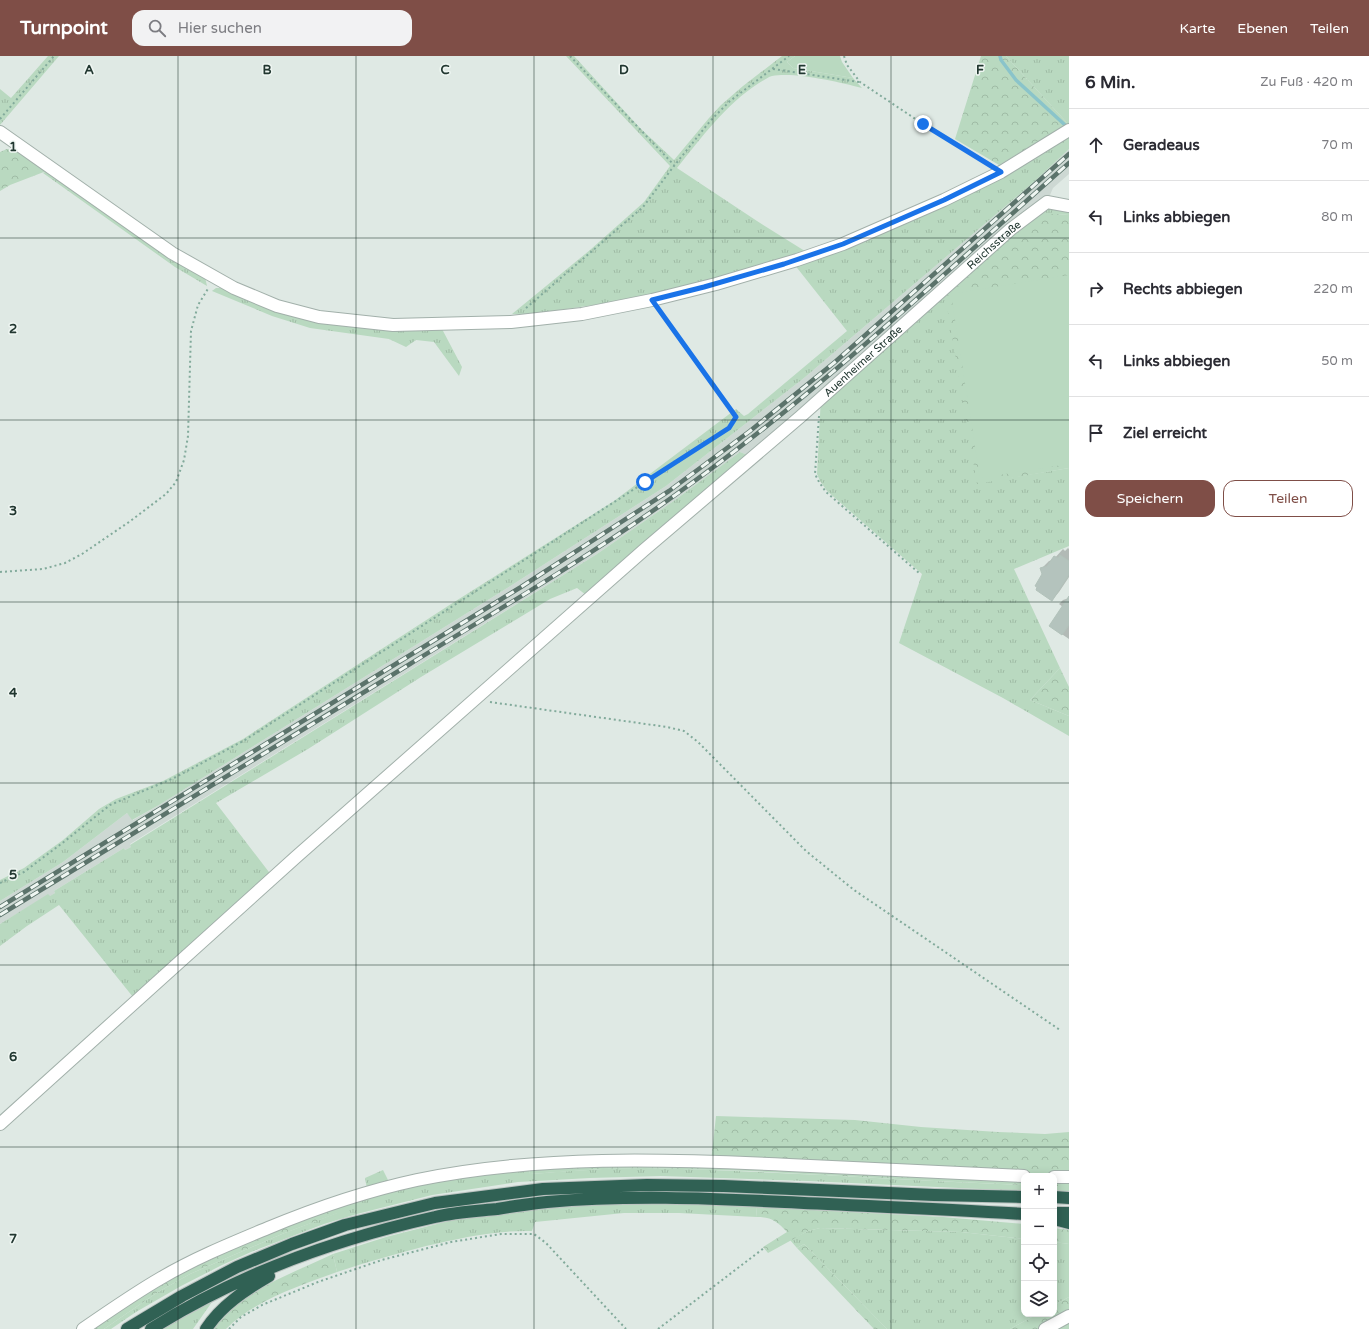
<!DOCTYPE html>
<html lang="de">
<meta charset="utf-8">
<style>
:root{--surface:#fff;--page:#f2f2f3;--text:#2b2b33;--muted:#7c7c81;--line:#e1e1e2;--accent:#7f4e47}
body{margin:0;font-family:"Varela Round",sans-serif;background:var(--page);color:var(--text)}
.controls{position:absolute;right:12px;bottom:12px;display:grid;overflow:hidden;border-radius:8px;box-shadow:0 2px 10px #0003}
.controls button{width:36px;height:36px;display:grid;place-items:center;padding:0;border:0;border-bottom:1px solid var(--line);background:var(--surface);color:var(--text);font:20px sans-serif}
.stop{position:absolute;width:12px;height:12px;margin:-9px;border:3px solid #1a73e8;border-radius:50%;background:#fff}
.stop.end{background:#1a73e8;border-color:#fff;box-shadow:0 1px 4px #0008}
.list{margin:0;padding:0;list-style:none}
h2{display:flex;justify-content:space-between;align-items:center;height:52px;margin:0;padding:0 16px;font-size:17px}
h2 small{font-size:13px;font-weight:400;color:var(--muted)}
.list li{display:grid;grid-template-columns:26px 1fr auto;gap:12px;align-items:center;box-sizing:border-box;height:72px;padding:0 16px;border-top:1px solid var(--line)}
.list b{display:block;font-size:15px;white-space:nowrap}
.list em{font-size:13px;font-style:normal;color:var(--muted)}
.actions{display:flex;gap:8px;padding:12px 16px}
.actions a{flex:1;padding:9px 0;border:1px solid var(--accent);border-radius:12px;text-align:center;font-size:14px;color:var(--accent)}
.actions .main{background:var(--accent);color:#fff}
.icon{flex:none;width:22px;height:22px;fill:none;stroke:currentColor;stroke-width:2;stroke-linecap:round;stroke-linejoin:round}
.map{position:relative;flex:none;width:1069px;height:1273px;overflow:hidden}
header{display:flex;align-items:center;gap:24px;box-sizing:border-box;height:56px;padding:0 20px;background:var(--accent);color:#fff}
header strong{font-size:19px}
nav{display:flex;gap:22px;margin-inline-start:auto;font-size:14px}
.search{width:280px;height:36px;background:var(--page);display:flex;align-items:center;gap:10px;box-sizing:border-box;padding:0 14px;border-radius:12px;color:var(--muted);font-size:15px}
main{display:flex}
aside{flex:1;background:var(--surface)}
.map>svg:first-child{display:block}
</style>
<header>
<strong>Turnpoint</strong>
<div class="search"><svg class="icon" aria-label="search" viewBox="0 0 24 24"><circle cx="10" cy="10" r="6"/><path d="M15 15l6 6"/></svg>Hier suchen</div>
<nav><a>Karte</a><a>Ebenen</a><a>Teilen</a></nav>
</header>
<main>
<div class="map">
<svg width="1069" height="1273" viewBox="0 0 1069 1273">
<defs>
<pattern id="grass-tufts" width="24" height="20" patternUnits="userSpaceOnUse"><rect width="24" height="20" fill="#b9d9c0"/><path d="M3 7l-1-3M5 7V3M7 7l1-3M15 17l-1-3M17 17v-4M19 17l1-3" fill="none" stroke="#9fbba5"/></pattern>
<pattern id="forest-crowns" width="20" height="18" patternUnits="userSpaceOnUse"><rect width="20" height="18" fill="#b9d9c0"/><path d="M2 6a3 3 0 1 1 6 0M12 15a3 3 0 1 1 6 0" fill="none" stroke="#9fbba5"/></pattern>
</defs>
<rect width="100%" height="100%" fill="#dfe9e4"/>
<path fill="#cdd8d3" d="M1069,93v25l-16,14 -6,14 -297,254 -10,-4 -65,48 -78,54 -467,290 1,3 -6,3 -1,-2 -70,43 1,2 -6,4 -1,-2 -48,29v-23l63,-39 64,-49 6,7 26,-15 353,-220 154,-99 138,-108 231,-197z"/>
<path fill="url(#grass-tufts)" d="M48,0h11l-59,69v-36l11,9z
M566,0h8l66,72 34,32 35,-42 12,-13 22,-19 39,-30h13l-8,6 6,6 60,10 9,10c-24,-6 -66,-16 -90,-12 -4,1 -9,5 -13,7 -34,22 -57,54 -82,85l80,53 51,32c-77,22 -156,45 -235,55 -20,3 -40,7 -61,6l78,-64 54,-48 26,-36z
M1006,0h63v68h-1z
M1069,77v16l-34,32 -231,197 -138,108 -154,99 -353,220 -27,15 -5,-7 -64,49 -63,39v-21l24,-12 39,-28 36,-31 17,-10 47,-18 80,-42 208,-135 163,-103 122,-92 8,7 4,-2 99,-83 -53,-67 60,-21z
M49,114l156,107 2,9 -32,-19 -132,-94z
M1047,147l22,4v8l-12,-1 -80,269 92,-15v78l-55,23 46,99 -30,32 39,16v20l-66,-38 -104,-55 23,-69 -95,-83 -7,-10 -3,-7 4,-78z
M216,232h6l49,21 171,20 20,38 -3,9 -25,-34 -18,-2 -10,7 -17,-8 -79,-11 -38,-12 -60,-25z
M740,396l10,4 -164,139 -9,-7 -27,11 -129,78 -113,72 -92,54 59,77 -138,122 -78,-97 -32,21 -27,20v-22l48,-30 2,2 5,-3 -1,-2 70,-43 1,2 6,-3 -1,-2 467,-291 78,-54z
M529,1110l1,8c39,-3 77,-6 115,-6 127,3 253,12 379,17v6l-216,-10 -147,-5 -71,2 -72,4 -86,13 -75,19 -33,10 -73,28 -29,13 -41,21 -45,26 -25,17h-7l54,-37 32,-18 92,-40 55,-21 -3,-9 34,-10 -3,-16 18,-8 9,18z
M1054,1130h15v5h-15z
M641,1146l115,5 1,10 -78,-4h-55l-89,9 -3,9c-37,-1 -71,7 -106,15 -30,8 -59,16 -89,26l-4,-18 53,-17 82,-21 103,-12z
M820,1172l141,4 63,7v75h13l-27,15h-123l-83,-85 -7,4 -7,-8 18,-9z
M1054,1186l15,2v53l-15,8z
M212,1246l-19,27h-31z"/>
<path fill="url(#forest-crowns)" d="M981,0h25l62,68 -69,41 -44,-26z
M7,93l11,2 31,19 -39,15 -10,6v-39z
M1042,158h15l12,1v253l-92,16 -32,-189 80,-69z
M1060,612l9,19v29l-39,-16z
M716,1060l139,4 66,7 77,5 47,2 24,-2v54h-15v-10h-30v9l-90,-4 -184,-10 -105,-3 -42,1 -73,5 -1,-8 182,-4z
M334,1148l4,9 -56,21 -92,40 -32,18 -54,37h-19l77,-50z
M756,1151l187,10 81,7v15l-63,-7 -141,-4 -12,3 -40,22 -5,-6 24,-15c-10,-11 -16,-15 -30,-15z
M1054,1172l15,2v14l-15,-2z
M804,1188l83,85h-13l-77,-81z
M333,1198l4,18c-38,14 -82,28 -111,57h-13c29,-39 78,-55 120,-75z
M1069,1241v32h-59l27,-15h17v-9z"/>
<path fill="#b9d9c0" d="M795,0h45l2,6 11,16 -60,-10 -6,-6z
M1069,219v189l-89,14 -29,-184z"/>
<path fill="#0003" d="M1068,492l1,1v28l-10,15 -7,8 -10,-32 7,-7 4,-1 10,-11 2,2z
M1069,542v41l-19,-13 13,-19 -4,-3 4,-4z"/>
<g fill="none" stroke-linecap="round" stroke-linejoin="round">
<path stroke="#8ac4ca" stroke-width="3.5" d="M1000,0l1,4 15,20 49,45"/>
</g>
<path fill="#b4c3bd" stroke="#b2c2ba" d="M1060,499l9,6v14l-17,26 -16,-11 1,-3 -2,-1 7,-12 -2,-6 7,-2 7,-10 4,2z
M1069,540v29l-7,10 -13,-9z"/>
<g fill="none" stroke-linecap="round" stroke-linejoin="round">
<g stroke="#a2b0aa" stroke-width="14">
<g id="minor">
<path d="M0,76l172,121 62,35 43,18 42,11 74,8 118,-3 71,-8 70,-14 64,-16 81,-24 46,-16 101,-44 57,-28 68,-42"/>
<path id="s1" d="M0,1068l296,-267 348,-307 156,-133 211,-188 36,-27 22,4"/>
<path d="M1054,1121h15"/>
<path d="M83,1273c26,-18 52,-36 78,-51 34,-20 71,-35 107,-50 48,-20 98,-37 149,-48 121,-25 249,-21 372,-15 78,4 157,7 235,11"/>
<path d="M1045,1273l24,-13"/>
</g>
</g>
<g stroke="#bcc3c1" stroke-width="14">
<path id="highway" d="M1054,1141l15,1
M1054,1157h15
M1054,1163l15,4
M127,1273l55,-33 55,-29 55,-23 53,-19 90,-22 108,-14 104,-4 77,1 210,9 90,2
M151,1273c86,-54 185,-90 284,-112 20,-5 42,-6 62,-8 17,-3 33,-5 50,-7 79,-7 159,-4 238,0 80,4 159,7 239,12
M206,1273c15,-23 39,-39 63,-53"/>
</g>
<path stroke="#82aa9b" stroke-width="2" stroke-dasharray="2 3" stroke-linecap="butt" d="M570,0l104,109
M844,0l3,9 13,17 63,42 67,41
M773,13l86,13
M0,63l54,-63
M526,252l117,-101 31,-41 37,-46 19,-19 59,-45
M819,360l-4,58 4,8 7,10 93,81
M0,516l43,-3 22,-6 17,-9 47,-32 37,-28 10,-12 8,-22 4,-24 3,-105 7,-26 11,-18
M490,646l177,25 17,4 14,11 108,109 48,39 206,140
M0,827l24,-11 41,-31 45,-36 64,-27 71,-38 484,-312 7,-11 -78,-108
M229,1273l12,-12 21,-12 56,-23 64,-22 69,-18 50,-8h33l12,9 80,86
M658,1273l106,-81"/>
<use href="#minor" stroke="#fff" stroke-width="12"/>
<use href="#highway" stroke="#306154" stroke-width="12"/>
<g stroke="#5b736b" stroke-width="4.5">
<path id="rail" d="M0,851l521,-320 148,-96 81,-60 85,-69 234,-208
M0,859c136,-84 274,-167 410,-251 88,-54 177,-106 261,-166 142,-100 268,-220 398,-335"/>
</g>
<use href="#rail" stroke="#eff6f2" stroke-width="3" stroke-dasharray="9" stroke-linecap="butt"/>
</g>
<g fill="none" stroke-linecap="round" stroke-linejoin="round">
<path stroke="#1a73e8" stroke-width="5" d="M645,426l84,-54 7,-11 -84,-117 52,-13 80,-23 59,-20 101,-44 57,-28 -78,-48"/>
</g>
<path fill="none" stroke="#213730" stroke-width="1" stroke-opacity="0.55" d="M178,0v1273M356,0v1273M534,0v1273M713,0v1273M891,0v1273M0,182h1069M0,364h1069M0,546h1069M0,727h1069M0,909h1069M0,1091h1069"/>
<g text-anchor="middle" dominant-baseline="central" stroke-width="3" stroke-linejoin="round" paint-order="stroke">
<g font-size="11" fill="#213730" stroke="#eff6f2">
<text stroke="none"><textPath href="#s1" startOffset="1327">Reichsstraße</textPath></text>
<text stroke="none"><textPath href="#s1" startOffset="1152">Auenheimer Straße</textPath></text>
</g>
</g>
<g font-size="13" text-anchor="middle" font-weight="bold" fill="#213730" stroke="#eff6f2" stroke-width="3" stroke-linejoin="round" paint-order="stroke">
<text x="89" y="18">A</text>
<text x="267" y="18">B</text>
<text x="445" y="18">C</text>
<text x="624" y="18">D</text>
<text x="802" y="18">E</text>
<text x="980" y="18">F</text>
<text x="13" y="95">1</text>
<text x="13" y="277">2</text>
<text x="13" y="459">3</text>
<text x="13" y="641">4</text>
<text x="13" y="823">5</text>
<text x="13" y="1005">6</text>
<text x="13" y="1187">7</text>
</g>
</svg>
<div class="controls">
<button>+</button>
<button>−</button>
<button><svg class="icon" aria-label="locate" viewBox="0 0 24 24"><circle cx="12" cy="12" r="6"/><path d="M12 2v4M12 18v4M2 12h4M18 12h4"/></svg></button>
<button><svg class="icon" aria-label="layers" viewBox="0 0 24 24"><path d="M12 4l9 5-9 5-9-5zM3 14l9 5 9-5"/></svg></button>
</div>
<div class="stop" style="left:645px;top:426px"></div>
<div class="stop end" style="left:923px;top:68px"></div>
</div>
<aside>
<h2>6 Min.<small>Zu Fuß · 420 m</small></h2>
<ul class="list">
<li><svg class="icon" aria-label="ahead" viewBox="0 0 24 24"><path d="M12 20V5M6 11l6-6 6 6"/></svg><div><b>Geradeaus</b></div><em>70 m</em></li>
<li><svg class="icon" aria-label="left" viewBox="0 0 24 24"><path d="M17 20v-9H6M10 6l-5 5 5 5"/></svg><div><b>Links abbiegen</b></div><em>80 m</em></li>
<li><svg class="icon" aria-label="right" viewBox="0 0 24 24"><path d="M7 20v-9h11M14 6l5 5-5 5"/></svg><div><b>Rechts abbiegen</b></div><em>220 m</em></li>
<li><svg class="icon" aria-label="left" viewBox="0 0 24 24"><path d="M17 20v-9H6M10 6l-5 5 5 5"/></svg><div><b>Links abbiegen</b></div><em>50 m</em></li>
<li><svg class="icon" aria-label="arrive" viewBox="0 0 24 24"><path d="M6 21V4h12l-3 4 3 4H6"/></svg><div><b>Ziel erreicht</b></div></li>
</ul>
<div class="actions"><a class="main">Speichern</a><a>Teilen</a></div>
</aside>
</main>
